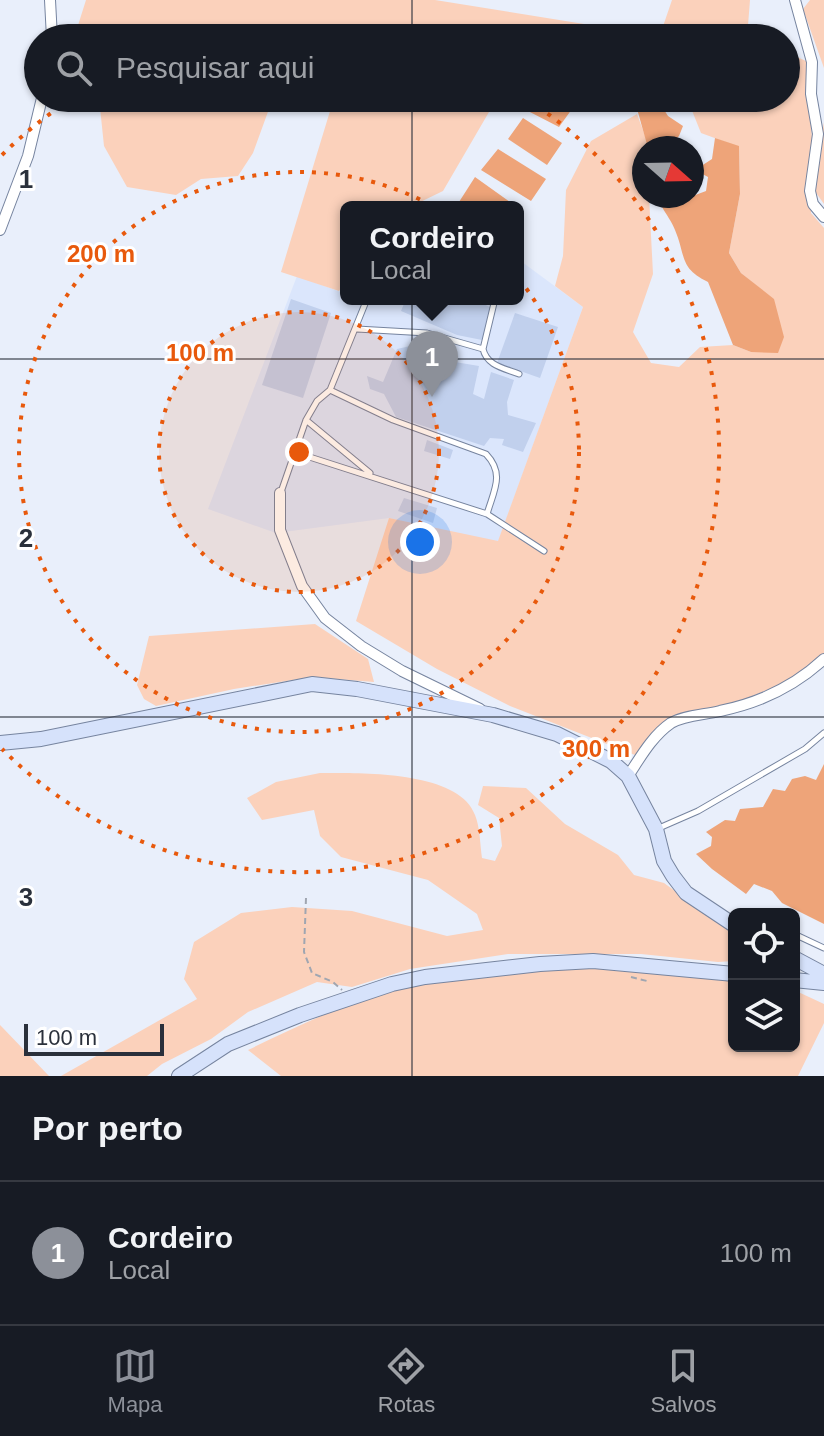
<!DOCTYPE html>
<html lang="pt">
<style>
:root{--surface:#171b24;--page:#242831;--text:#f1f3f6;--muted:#9ea1a6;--line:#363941;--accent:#8c9099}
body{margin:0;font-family:Arial,sans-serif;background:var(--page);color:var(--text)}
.controls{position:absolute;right:24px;bottom:24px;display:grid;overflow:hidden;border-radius:12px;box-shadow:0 2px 6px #0004}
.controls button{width:72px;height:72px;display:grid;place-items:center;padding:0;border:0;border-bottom:2px solid var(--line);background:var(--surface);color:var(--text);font:40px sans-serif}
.compass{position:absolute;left:632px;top:136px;width:72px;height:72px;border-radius:50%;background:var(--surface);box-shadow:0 2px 6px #0004;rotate:110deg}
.scale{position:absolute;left:24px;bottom:20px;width:140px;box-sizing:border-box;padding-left:8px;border:4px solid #2a303b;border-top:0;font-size:22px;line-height:28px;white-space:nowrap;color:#2a303b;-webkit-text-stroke:6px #fff;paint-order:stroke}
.you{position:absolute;left:420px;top:542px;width:28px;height:28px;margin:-20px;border:6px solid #fff;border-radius:50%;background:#1a73e8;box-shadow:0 0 0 12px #1a73e833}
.badge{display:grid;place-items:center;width:52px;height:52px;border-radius:50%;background:var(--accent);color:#fff;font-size:26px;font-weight:700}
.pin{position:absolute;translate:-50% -66px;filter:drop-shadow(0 2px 4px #0008)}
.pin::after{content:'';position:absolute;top:42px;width:28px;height:24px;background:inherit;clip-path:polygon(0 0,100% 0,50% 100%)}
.popup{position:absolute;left:340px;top:201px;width:184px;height:104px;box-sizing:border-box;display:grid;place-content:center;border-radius:12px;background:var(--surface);filter:drop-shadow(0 2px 6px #0005);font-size:26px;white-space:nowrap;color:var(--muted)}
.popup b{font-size:30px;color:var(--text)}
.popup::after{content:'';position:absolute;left:50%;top:100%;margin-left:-16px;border:16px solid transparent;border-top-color:var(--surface)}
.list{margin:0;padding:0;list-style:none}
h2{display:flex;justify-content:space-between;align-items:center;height:104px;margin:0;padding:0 32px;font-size:34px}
h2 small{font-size:26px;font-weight:400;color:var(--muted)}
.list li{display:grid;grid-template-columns:52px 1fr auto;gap:24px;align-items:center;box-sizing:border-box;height:144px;padding:0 32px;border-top:2px solid var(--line)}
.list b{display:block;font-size:30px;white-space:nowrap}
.list p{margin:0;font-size:26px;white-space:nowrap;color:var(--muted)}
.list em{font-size:26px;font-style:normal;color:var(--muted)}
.icon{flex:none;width:44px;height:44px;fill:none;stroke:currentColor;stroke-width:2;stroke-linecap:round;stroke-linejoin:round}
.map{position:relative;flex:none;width:824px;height:1076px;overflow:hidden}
.search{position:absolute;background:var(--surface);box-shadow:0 2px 6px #0004;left:24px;right:24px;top:24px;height:88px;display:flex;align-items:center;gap:20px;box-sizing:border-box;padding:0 28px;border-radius:44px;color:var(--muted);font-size:30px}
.sheet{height:248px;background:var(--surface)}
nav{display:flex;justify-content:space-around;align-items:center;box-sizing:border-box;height:112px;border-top:2px solid var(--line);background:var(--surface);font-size:22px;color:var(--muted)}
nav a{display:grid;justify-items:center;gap:4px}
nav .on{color:var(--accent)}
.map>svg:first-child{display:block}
</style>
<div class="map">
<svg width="824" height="1076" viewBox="0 0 824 1076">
<rect width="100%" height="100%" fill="#e9effb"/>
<path fill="#dbe6fc" d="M518,259l65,48 -85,235 -109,-24 -113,15 -68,-24 89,-233 49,18v5h172z"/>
<path fill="#fbd1bb" d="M86,0h349l174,28 9,10h-544z
M672,0h78l-3,38h-88z
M810,0h14v204l-10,-14 10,-68v-54l-21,-59z
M786,52l20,9 6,77 -1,75 13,15v426l-38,28 -53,22 -50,9 -19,9 -29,33 -125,-49 -73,-37 -81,-48 33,-103 109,23 85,-234 -28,-21 8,-30 3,-66 25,-49 46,-27 11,30v4h-4v48h5l4,78 -20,58 18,31 28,4 21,-20 33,-2 18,7 23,-52 -33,-27 -12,-20 11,-59 -1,-47 -38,-14 -14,-35h99z
M99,98h174l-20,55 -15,23 -37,3 -25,16 -49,-8 -23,-41z
M334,98h151l4,14 -46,79 -33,16h-64v73l-7,11 -58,-19z
M315,624l53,35 6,23 -62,-5 -78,12 -78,17 -12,-7 -7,-14 12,-49z
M320,773c38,0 139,-3 155,42 5,12 5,29 7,43l13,3 7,-15 -3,-28 -21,-13 5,-19 43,2 39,36 53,31 16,20 30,8 70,51v27l-16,1 -77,-8h-133l-98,15 -58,18 -35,-5 -69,30 -37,27 -49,25 -15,12h-86l136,-77 -13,-20 10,-37 47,-29 51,-6 60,4 95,25 36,-6 -6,-16 -49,-34 -87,-23 -21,-21 -6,-26 -52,10 -15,-22 29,-16z
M592,968l65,4 77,9v65h60v-56l30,14v19l-26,53h-517l-33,-26c48,-23 96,-47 148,-60 64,-15 131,-18 196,-22z
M0,1025l2,2 47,49h-49z"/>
<path fill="#eea479" d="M534,98h21l17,11 -13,18 -33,-17z
M634,98h27l-2,4 9,14 15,10 -4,10 -12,12h-19z
M523,118l39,25 -15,22 -39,-26z
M715,138l24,8 1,48 -11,59 12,20 33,26 10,38 -6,16 -27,-1 -18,-7 -25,-63c-29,-14 -22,-26 -33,-52 -3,-8 -9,-16 -13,-23l9,-11 19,1 16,-6 2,-14 -13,-7 17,-11z
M498,149l48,30 -15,22 -50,-31z
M475,177l42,30h-50l-8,-5z
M824,764v160l-42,-21 -10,-12 -18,-7 -8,10 -34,-25 -16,-15 15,-8 1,-9 -6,-5 19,-12 10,1 5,-12 23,-2 10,-18 12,2 7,-12 13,-3 11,4z"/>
<path fill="#c1d0ed" d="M291,299l40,14 -28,85 -41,-13z
M406,299h67l19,9 -10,32 -25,-5 -56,-24z
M515,313l43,14 -18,51 -43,-15z
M423,340l33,12 -1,10 24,4 -6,28 11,5 7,-27 23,8 -7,22 1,13 28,8 -13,29 -21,-7 2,-6 -14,-1 -6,8 -88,-29 -12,-23 -14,-5 -3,-13 16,6 14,-33 22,-5z
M427,440l26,10 -3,9 -26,-8z
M404,498l33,10 -4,15 -35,-12z"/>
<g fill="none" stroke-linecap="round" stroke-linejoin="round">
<g stroke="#76849f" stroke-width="7">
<path id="lane" d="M357,329l70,4 56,16c4,17 21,19 36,25
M483,349l12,-50
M330,390l63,30 93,34c19,20 8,36 1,60
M306,420l64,53
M294,452l193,62 57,37
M281,492l25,-72 11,-19 13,-11 37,-91
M659,828l39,-17 107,-62 19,-16
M794,934l30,14"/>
</g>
<g stroke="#76849f" stroke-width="12">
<path id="street" d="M50,0l2,38
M795,0l17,62 -1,32 7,40 -8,57 3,13 11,13
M0,230l28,-74 14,-58
M280,493v37l22,56 23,32 36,28 41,25 78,38
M628,776c12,-18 24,-40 43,-53 14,-8 33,-8 49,-12 39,-8 74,-24 104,-52"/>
</g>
<g stroke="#76849f" stroke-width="16">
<path id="secondary" d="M0,743l41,-4 271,-55 45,5 136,26 64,19 54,27 17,15 28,53 8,32 9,15 13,17 48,32
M794,958l30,16
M794,980l30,3
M179,1076l49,-32 72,-29 92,-31 33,-7 115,-13 53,-3 141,13"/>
</g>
<path stroke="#a0a6b1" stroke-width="2" stroke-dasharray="6 4" stroke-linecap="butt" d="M306,898l-2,54 8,21 21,9 9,8
M631,977l16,4"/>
<use href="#lane" stroke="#fff" stroke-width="5"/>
<use href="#street" stroke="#fff" stroke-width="10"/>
<use href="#secondary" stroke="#d6e2fb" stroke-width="14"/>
</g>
<path fill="none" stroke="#2a303b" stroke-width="2" stroke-opacity="0.55" d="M412,0v38M412,98v978M0,359h824M0,717h824"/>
<circle cx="299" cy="452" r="140" fill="#e8590c" fill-opacity=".12"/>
<g fill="none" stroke="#e8590c" stroke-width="4" stroke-dasharray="4 8">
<circle cx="299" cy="452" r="140"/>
<circle cx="299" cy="452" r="280"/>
<path d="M2 155A420 420 0 0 1 70 100M230 38A420 420 0 0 1 368 38M528 100A420 420 0 1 1 2 749"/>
</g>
<g font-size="26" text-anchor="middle" font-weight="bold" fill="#2a303b" stroke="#fff" stroke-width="6" stroke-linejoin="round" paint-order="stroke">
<text x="26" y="188">1</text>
<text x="26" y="547">2</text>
<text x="26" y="906">3</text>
</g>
<circle cx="299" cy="452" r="12" fill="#e8590c" stroke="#fff" stroke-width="4"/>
<g font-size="24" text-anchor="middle" font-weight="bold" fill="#e8590c" stroke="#fff" stroke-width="6" stroke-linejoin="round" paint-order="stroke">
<text x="101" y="262">200 m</text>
<text x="200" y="361">100 m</text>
<text x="596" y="757">300 m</text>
</g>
</svg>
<div class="controls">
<button><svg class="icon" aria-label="locate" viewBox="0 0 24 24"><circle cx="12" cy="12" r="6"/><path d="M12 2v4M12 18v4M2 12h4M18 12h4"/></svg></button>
<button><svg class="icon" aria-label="layers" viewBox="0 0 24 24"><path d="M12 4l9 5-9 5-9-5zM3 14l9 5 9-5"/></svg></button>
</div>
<svg class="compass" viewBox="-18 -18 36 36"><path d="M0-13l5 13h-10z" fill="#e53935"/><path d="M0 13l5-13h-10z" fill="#9ea1a6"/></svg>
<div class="scale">100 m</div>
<div class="you"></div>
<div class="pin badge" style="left:432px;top:397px">1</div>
<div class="popup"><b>Cordeiro</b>Local</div>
<div class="search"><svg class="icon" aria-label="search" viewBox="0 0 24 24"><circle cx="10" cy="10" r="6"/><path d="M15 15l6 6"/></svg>Pesquisar aqui</div>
</div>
<section class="sheet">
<h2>Por perto<small></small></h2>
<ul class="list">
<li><span class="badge">1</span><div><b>Cordeiro</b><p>Local</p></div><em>100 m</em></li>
</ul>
</section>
<nav>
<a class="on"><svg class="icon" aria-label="map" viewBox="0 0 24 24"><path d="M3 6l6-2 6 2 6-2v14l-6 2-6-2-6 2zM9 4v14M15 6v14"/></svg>Mapa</a>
<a><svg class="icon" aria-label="directions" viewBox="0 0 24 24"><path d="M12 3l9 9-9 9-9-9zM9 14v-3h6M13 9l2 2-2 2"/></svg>Rotas</a>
<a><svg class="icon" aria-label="saved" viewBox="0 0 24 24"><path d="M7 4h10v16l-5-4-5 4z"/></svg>Salvos</a>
</nav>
